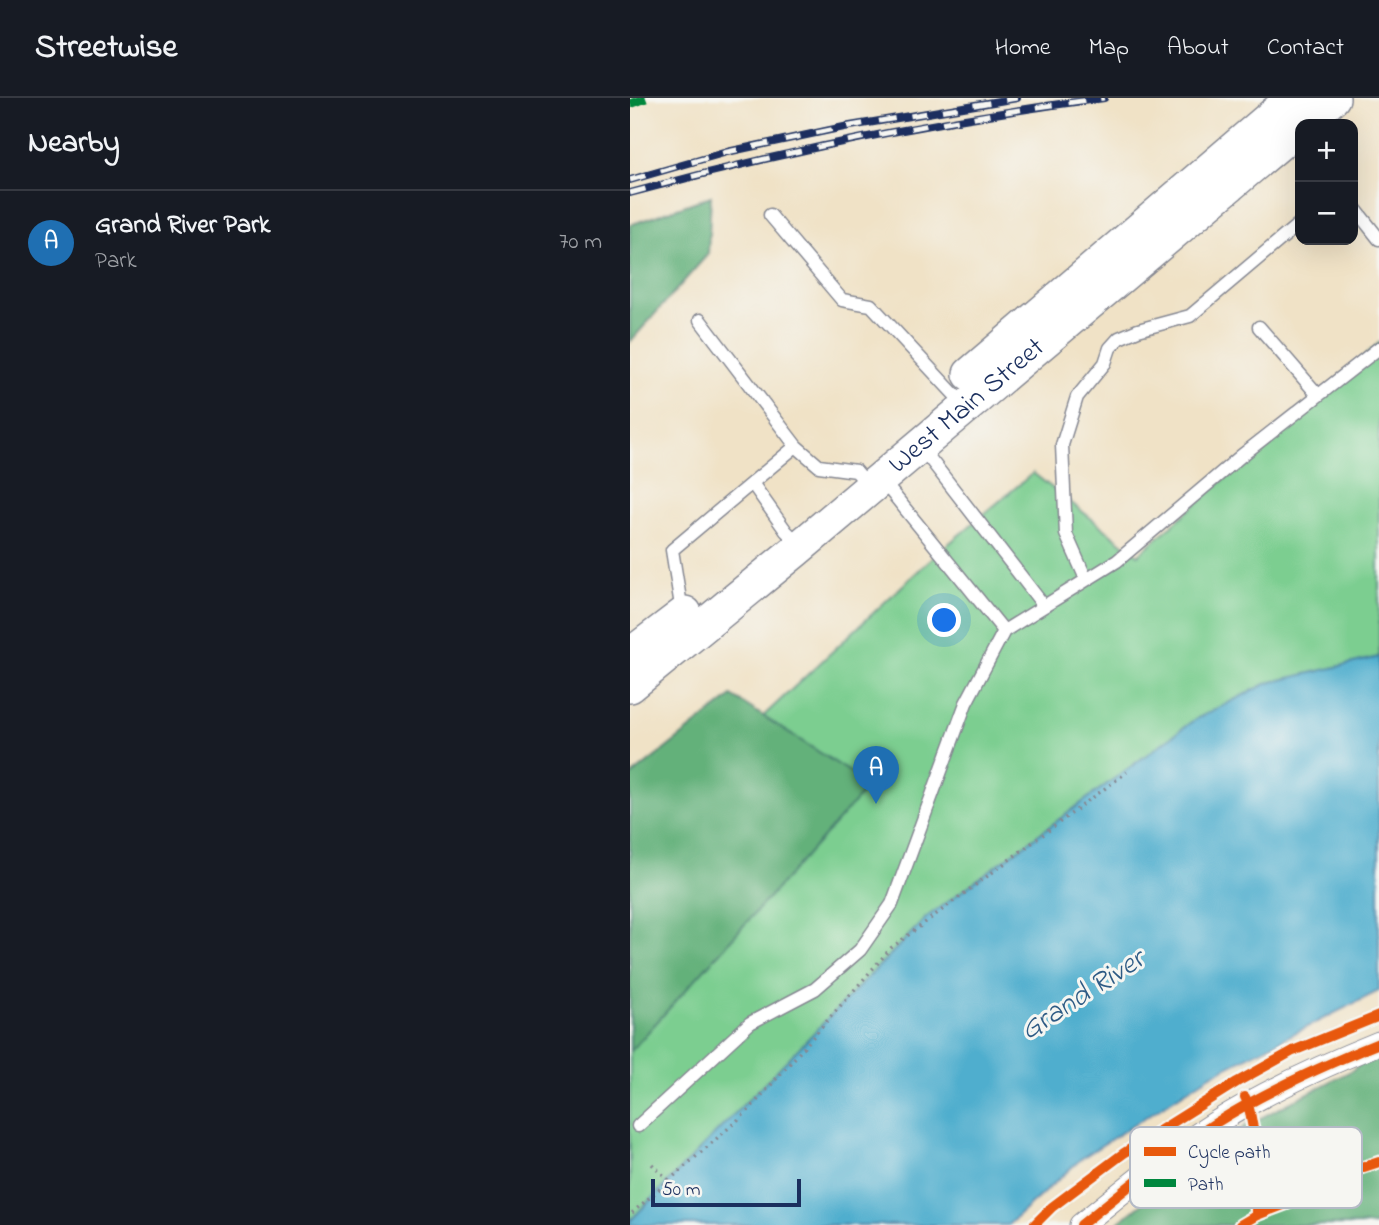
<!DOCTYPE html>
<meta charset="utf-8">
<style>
:root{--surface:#171b24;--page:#20242c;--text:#f1f3f6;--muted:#9ea1a6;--line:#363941;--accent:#1f6fb2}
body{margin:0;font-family:"Indie Flower",sans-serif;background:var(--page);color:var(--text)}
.controls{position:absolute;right:21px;top:21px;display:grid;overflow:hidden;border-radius:14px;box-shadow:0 7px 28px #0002}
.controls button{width:63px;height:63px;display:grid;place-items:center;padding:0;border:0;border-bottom:2px solid var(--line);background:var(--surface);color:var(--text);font:35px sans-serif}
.scale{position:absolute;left:21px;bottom:18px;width:150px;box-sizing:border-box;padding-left:7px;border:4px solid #1b2f5e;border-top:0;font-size:19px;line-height:24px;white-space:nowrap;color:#1b2f5e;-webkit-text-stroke:5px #f6f6f2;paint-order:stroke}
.you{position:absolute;left:315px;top:523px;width:24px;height:24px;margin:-18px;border:5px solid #fff;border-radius:50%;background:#1a73e8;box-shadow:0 0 0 10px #1a73e833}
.badge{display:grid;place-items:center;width:46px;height:46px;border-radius:50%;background:var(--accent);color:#fff;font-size:23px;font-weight:700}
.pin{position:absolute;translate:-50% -58px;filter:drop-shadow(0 2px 4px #0008)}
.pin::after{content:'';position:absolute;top:37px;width:24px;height:21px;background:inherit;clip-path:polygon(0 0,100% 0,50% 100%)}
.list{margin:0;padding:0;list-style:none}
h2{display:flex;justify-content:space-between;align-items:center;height:91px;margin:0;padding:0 28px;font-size:30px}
h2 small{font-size:23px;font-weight:400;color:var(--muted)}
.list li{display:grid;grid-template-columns:46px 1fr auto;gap:21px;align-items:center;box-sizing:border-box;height:105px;padding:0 28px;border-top:2px solid var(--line)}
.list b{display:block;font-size:26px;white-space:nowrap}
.list p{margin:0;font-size:23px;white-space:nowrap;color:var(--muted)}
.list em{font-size:23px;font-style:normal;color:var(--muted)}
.map{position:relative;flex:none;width:749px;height:1127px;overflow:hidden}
header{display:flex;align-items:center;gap:42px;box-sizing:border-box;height:98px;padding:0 35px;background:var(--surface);border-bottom:2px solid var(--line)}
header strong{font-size:33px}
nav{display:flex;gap:38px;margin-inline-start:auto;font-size:24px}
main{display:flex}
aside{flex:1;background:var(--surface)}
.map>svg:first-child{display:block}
</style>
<header>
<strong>Streetwise</strong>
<nav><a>Home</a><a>Map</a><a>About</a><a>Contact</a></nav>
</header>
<main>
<aside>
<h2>Nearby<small></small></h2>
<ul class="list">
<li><span class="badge">A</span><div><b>Grand River Park</b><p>Park</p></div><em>70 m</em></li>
</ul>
</aside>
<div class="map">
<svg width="749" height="1127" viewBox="0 0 749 1127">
<rect width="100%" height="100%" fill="#f6f6f2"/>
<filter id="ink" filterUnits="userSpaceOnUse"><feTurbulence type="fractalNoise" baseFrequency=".0143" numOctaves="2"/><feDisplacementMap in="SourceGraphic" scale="14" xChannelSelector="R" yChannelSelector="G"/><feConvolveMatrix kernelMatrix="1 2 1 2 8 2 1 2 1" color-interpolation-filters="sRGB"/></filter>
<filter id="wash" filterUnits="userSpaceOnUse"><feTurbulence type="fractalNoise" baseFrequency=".00686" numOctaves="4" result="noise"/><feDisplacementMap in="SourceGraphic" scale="28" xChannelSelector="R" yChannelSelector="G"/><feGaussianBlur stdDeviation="1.57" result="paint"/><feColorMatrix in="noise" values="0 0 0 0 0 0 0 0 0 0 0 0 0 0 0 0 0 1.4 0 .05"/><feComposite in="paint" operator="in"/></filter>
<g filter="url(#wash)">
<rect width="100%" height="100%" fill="#f0e2c6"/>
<path fill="#7bce90" stroke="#4b7e77" stroke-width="2" d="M749,245v314l-111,26 -74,37 -267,197 -297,304v-380l304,-285 99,-83 105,82z"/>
<path fill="#64b17a" stroke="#40706c" stroke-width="2" d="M81,98l-3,58 -78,88v-117z
M102,598l138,89 -240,267v-275z
M749,950v177h-263l43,-36 88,-64 106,-55z"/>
<path fill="#50aece" stroke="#366e96" stroke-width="2" d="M749,559v334l-168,84 -129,83 -74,67h-378v-4l297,-304 267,-197 74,-37z"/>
</g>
<g filter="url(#ink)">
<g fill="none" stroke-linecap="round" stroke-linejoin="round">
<g stroke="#868892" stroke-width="15">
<path id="lane" d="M723,108l26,33
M140,117l72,85 29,5 95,102
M70,222l96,126
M629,229l59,68
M290,348l124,160
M251,381l123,152
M122,385l34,48 15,15
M456,481l-20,-45 -4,-89 15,-48 28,-34 5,-15 9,-10 19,-8 52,-14 110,-93
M52,514l-10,-62 124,-104 23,20 37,5 14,16
M8,1028l112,-103 65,-34 45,-39 32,-46 74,-201 38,-72 113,-70 124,-105 138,-108"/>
</g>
<g stroke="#868892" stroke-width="25">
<path id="street" d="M451,1127c44,-35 86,-71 133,-101 52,-33 108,-58 165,-81"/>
</g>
<g stroke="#868892" stroke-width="36">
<g id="secondary">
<path d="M672,26l31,-26"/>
<path d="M340,276l323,-276"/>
<path d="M0,557l55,-42"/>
<path id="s1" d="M0,588l165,-135 505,-425"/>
</g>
</g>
<path stroke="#868892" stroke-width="3.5" stroke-dasharray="2 5" stroke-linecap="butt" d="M22,1066l30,29
M2,1115l116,-102 143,-163 236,-176"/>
<use href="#lane" stroke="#fff" stroke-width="12"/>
<use href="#street" stroke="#fff" stroke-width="23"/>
<use href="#secondary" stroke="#fff" stroke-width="33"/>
<g stroke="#1b2f5e" stroke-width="8">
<path id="rail" d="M0,82l97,-28 117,-25 173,-29
M0,95c157,-43 313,-74 474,-95"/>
</g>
<use href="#rail" stroke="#f6f6f2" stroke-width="5" stroke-dasharray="16" stroke-linecap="butt"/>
<path stroke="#00873e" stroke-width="9" stroke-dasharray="18 9" stroke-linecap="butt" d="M0,6l16,-6"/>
<g stroke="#f6f6f2" stroke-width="15">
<path id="cycleway" d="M615,999c7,13 5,27 11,40 6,15 14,12 17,31l-20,22 4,25
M404,1127l18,-18 72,-54 113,-71 56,-31 86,-35
M451,1127c44,-35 86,-71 133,-101 52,-33 108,-58 165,-81
M610,1127l17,-10 42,-16 32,-21 48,-16"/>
</g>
<use href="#cycleway" stroke="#e8590c" stroke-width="10"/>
</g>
</g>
<g text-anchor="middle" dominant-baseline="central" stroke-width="6" stroke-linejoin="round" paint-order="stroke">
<g font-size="28" fill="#1b2f5e" stroke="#f6f6f2">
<text stroke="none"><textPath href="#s1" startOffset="438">West Main Street</textPath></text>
</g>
<g font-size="30" font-style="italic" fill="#2e5b85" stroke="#f6f6f2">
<text transform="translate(453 898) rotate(-33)">Grand River</text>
</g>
</g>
<rect x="500" y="1029" width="232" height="81" rx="10" fill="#f6f6f2" stroke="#b4bac6" stroke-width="2"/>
<rect x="514" y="1049" width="32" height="9" fill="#e8590c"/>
<rect x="514" y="1081" width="32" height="8" fill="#00873e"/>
<g font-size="19" fill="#1b2f5e">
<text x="558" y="1060">Cycle path</text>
<text x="558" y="1092">Path</text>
</g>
</svg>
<div class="controls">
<button>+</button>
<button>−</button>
</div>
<div class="scale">50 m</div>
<div class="you"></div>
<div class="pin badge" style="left:246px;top:706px">A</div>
</div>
</main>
